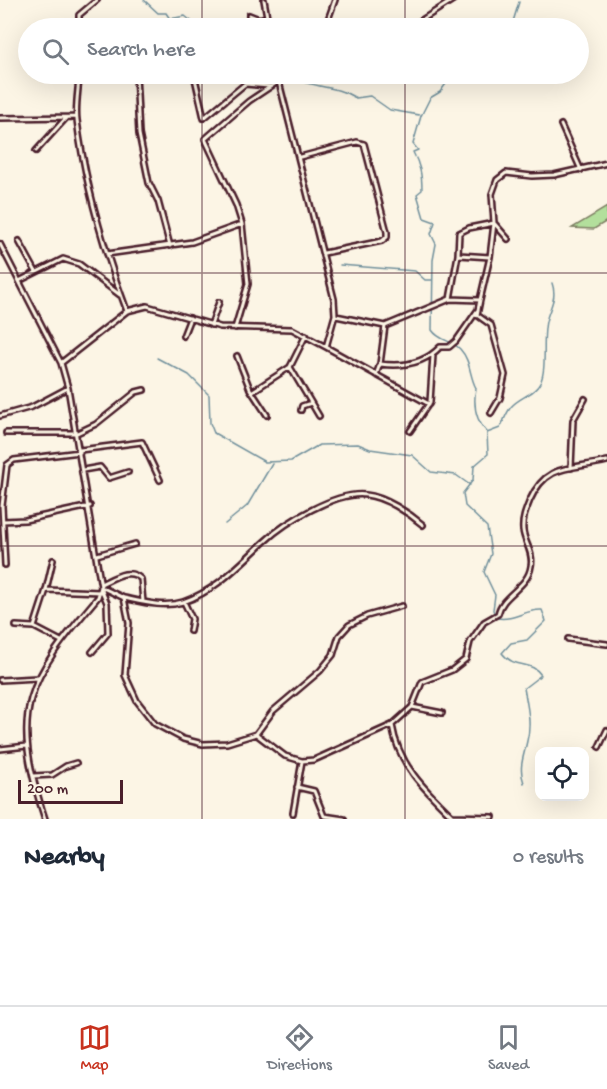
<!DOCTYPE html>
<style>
:root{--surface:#fff;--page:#f2f2f3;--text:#1f2937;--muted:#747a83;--line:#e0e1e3;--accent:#c8321e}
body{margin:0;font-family:"Gochi Hand",sans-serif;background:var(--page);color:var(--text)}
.controls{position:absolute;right:18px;bottom:18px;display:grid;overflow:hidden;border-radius:12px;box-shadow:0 6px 24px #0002}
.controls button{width:54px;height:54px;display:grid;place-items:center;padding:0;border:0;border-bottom:2px solid var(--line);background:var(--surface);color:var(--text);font:30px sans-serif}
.scale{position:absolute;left:18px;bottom:15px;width:105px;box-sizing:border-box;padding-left:6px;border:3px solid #4a1f2b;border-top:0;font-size:16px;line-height:21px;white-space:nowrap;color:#4a1f2b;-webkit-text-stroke:4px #fcf5e5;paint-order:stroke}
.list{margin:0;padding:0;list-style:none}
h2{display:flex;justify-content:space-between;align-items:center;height:78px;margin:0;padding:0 24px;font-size:26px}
h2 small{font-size:20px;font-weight:400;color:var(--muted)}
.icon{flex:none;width:33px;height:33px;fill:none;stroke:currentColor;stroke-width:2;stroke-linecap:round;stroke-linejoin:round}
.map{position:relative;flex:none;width:607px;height:819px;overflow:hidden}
.search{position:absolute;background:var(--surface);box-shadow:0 6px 24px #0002;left:18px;right:18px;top:18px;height:66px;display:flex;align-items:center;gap:15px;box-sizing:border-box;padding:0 21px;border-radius:33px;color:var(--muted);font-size:22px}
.sheet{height:186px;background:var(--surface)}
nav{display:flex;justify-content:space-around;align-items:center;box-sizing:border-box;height:84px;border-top:2px solid var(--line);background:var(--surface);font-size:16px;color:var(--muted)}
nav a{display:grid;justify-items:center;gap:3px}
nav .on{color:var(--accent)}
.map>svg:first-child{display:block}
</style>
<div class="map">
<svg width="607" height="819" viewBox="0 0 607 819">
<rect width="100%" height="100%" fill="#fcf5e5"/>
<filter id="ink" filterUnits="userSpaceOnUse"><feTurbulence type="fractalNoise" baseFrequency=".0167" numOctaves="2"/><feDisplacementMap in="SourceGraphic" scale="12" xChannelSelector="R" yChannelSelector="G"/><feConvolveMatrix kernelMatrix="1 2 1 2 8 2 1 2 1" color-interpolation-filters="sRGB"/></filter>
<g filter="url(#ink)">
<path fill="#b3df9c" stroke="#7e7f64" stroke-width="1.5" d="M607,207v14l-13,8 -22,-1z"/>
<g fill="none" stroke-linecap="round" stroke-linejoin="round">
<path stroke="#71909c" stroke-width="1.5" d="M144,0l14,13h8l4,6 15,-3 15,12
M505,28l3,-4 4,1 7,-23
M264,74h10
M283,74c24,14 51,10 73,24l14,-2 20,14 29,5
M453,74l-13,18 -10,6 -9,18 -8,28 5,6 -5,2c7,13 9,23 9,38l-5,4 7,24 11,4 -4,12 5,10 -3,16 -1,70c7,11 20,10 28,19 11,12 9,26 16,39 -3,17 -1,32 11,44
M340,265l75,6 10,9h7
M157,358l32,17 20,20 1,28 4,10 51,29 26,-1 28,-16 39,-1 12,5 42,6 19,17 25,3 14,10
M225,524l22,-18 25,-42
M524,783c-6,-16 0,-27 3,-42 5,-18 0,-36 -3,-53l17,-13c-9,-15 -26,-5 -39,-22l9,-10 16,-3 19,-19 -4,-11c-16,-1 -28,11 -45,8l-4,-8 2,-15 -11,-23 7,-18 -4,-27 -22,-21 -2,-13 10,-13 1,-14 14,-12 -1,-21 13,-5c4,-7 6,-15 11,-21 8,-10 23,-12 29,-24 8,-15 1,-48 7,-65 4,-13 10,-21 5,-35"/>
<g stroke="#4a1f2b" stroke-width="8">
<path id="street" d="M264,0l5,28
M249,15l10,4 8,-2 31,11
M79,28v-13l18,-15
M262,28l6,-5
M325,28l10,-28
M409,28l44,-28
M136,74l3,60 10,49 9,18 12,45
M194,74l10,44 41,-34 24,2
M277,74l57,225 1,16 -9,32 103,57
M0,118l76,-1
M561,125l20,45
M36,151l30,-33
M300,157l57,-15 7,2 23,88v5l-5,4 -58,12
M494,223l-25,5 -10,5 -1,22 -8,44 30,1 10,-43 4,-34 -2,-29 5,-14 9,-7 26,3 22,-1 53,-12
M494,223l14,16
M242,224l-6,-19 -31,-66 44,-38 30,-20
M19,241l17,31
M0,244l61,119 7,25 33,199 -3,10c-72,85 -89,112 -53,222
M107,254l85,-12 50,-18 6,60 -13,44
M459,255l31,2
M19,281l44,-22 16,5 41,31
M480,300l-3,15 14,10 14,50 -5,23 -9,15
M127,311l20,-5 73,21 72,2 34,18
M336,316l49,10 -5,38 -4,11
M211,325l8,-23
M385,326l65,-27
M183,336l7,-18
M237,356l13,33 17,26
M61,363l66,-52c-23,-61 -42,-126 -50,-191 -2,-15 2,-32 2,-46
M380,364c23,3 45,-1 60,-17h9l7,-6 21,-30
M290,367l29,49
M253,391l37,-24 16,-32
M301,410l1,-4 9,-3
M0,416l32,-9 36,-19
M410,431l20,-29 3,-47
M6,433h71l19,-9 40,-32 8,-2
M80,450l62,-8 18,38
M571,468l2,-48 12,-21
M83,470l17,-3 9,11 19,-6
M3,521l22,-1 65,-14
M97,555l38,-11
M5,565l-3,-59 5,-41 7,-5 66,-8
M101,584c13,-6 28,-17 40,-5l2,23
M101,587l23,11 5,25 -4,52 12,26 18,23 28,15 20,5 24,-1 29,-9 17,-23 47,-40 13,-16 6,-19 10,-11 18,-9 35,-10
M46,590l7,-30
M124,598c19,4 40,10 59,4 33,-11 57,-38 81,-60 21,-20 73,-51 102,-47 19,2 43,18 57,30
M184,602l8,17 -2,12
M16,626l18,1 27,14
M34,627l12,-37 55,2
M568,639l39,5
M92,652l16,-19 -1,-30 -5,-12
M0,680l38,-2
M412,707l30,6
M392,725c6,39 32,64 60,91l41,1
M256,734l29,22 17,5 12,-1 78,-35 20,-18 10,-25 30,-12 14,-11 4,-17 14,-20 14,-8c4,-20 30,-26 33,-48 3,-13 -7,-24 -8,-36 -1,-11 3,-20 7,-30 17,-38 42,-30 77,-39
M599,747l8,-17
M0,749l27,-3
M33,776l19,-1 14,-9 10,-3
M297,787l17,4 10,25 20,3
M293,813l9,-52"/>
</g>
<use href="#street" stroke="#fcf5e5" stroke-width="3"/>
</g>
</g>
<path fill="none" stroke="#4a1f2b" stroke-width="1.5" stroke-opacity="0.55" d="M202,0v28M405,0v28M202,74v745M405,74v745M0,273h607M0,546h607"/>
</svg>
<div class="controls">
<button><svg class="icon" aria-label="locate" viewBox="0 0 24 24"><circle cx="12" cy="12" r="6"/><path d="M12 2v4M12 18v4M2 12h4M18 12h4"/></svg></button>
</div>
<div class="scale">200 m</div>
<div class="search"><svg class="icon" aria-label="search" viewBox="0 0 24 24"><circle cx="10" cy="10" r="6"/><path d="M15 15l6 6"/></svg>Search here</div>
</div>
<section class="sheet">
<h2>Nearby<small>0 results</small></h2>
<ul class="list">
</ul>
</section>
<nav>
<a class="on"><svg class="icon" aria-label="map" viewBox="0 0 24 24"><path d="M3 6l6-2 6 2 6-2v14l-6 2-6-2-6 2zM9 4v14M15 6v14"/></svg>Map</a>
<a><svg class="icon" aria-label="directions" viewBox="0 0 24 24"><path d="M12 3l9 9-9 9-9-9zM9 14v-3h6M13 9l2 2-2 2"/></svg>Directions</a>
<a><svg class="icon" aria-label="saved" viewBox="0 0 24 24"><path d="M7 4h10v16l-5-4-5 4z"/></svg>Saved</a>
</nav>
